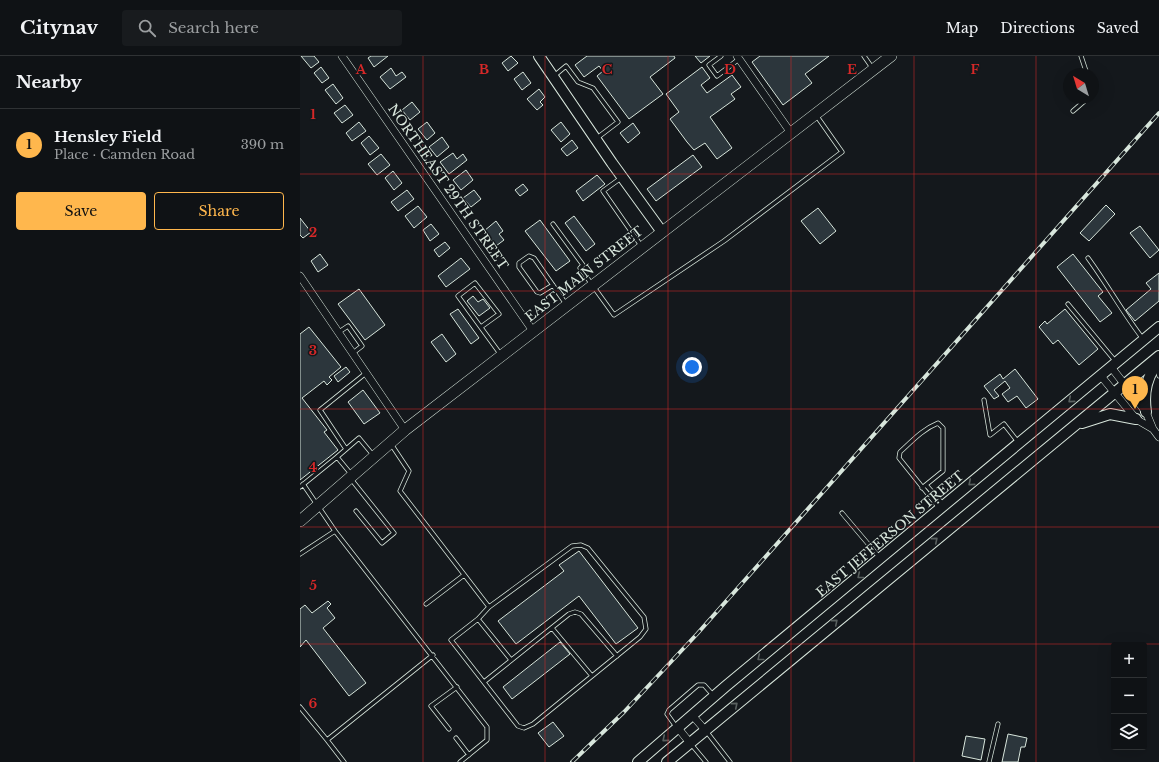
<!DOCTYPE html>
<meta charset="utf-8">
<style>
:root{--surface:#0f1215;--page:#181b1e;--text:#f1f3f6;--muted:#9b9ea0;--line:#2f3234;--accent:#ffb74d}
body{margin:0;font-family:"Libre Baskerville",serif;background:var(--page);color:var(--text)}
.controls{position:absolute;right:12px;bottom:12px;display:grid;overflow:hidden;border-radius:4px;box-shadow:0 4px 16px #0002}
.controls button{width:36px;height:36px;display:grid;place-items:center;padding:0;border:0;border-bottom:1px solid var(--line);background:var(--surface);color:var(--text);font:20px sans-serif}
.compass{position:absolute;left:763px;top:12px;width:36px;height:36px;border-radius:50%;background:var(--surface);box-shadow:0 4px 16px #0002;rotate:322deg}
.you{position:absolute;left:392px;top:311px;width:14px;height:14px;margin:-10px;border:3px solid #fff;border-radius:50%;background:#1a73e8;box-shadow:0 0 0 6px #1a73e833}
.badge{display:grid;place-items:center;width:26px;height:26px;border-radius:50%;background:var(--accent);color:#111;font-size:13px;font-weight:700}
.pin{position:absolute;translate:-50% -33px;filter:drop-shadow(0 1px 2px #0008)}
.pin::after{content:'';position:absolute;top:21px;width:14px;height:12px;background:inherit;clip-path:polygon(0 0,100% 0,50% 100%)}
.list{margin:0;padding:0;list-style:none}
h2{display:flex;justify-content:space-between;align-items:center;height:52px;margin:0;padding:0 16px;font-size:17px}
h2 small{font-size:13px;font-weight:400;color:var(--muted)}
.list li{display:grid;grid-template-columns:26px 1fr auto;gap:12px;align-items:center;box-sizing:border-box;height:72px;padding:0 16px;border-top:1px solid var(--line)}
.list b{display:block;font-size:15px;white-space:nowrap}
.list p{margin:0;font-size:13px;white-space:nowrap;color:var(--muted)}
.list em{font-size:13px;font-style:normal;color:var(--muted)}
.actions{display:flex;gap:8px;padding:12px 16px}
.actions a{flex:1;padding:9px 0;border:1px solid var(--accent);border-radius:4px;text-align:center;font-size:14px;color:var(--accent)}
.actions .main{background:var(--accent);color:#111}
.icon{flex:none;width:22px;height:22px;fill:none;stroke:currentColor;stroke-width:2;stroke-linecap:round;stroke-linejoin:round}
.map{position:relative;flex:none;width:859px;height:706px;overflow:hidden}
header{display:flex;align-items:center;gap:24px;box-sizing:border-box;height:56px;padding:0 20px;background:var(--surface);border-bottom:1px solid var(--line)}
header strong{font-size:19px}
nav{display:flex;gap:22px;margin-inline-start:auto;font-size:14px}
.search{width:280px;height:36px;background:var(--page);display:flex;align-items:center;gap:10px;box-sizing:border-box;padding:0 14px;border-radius:4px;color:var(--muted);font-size:15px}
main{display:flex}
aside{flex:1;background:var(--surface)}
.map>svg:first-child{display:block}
</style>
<header>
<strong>Citynav</strong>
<div class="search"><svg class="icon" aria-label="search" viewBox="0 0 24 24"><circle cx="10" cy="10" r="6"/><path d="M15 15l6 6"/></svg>Search here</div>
<nav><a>Map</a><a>Directions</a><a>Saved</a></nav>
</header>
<main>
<aside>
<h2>Nearby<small></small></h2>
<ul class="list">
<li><span class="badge">1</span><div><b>Hensley Field</b><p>Place · Camden Road</p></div><em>390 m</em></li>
</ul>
<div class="actions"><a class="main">Save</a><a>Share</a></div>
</aside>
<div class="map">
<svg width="859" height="706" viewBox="0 0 859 706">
<rect width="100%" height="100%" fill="#14181c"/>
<path fill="#2c363c" stroke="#d8e6dc" d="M1,0h13l5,6 -8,6z
M71,0h17l-14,11 -6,-9z
M211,0l7,7 -10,8 -6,-8z
M287,0h87l1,2 -25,19 13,17 -34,25 -32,-43 6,-5 -4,-5 -15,11 -9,-12z
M395,0h15l-9,7z
M460,0h69l-24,18 7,9 -29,22 -31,-43z
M21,11l8,11 -7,5 -8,-10z
M402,11l8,11 -9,7 6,8 25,-18 9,12 -10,7 4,5 -25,18 22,31 -15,11 -12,-16 -11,7 -7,-8 -17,-23 9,-7 -13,-18z
M91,12l5,8 6,-4 4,5 -16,12 -10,-12z
M223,16l8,11 -9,7 -8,-11z
M33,28l10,14 -7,6 -11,-14z
M239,33l6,8 -5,5 3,3 -6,5 -10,-11z
M112,46l8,10 -10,8 -8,-10z
M45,49l8,10 -11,8 -8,-10z
M59,66l7,9 -14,10 -6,-8z
M127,66l8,11 -8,7 -9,-11z
M261,66l9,12 -9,8 -10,-12z
M333,67l7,10 -12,10 -8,-10z
M69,80l10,12 -9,7 -9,-12z
M142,81l7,10 -12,10 -8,-10z
M272,84l6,8 -11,8 -6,-7z
M153,97l4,6 6,-5 4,6 -18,14 -9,-12z
M81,98l9,11 -13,10 -9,-11z
M393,99l9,12 -46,34 -9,-12z
M166,114l7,10 -12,10 -8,-10z
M93,115l9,12 -8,7 -9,-12z
M297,119l8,9 -22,17 -7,-10z
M223,128l5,6 -8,6 -5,-6z
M107,134l7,9 -16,12 -7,-9z
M174,134l7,9 -10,8 -8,-9z
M806,149l9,9 -26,27 -9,-8z
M118,150l9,11 -13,11 -9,-12z
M518,152l18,23 -16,13 -19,-23z
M274,160l21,28 -9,7 -21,-28z
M0,162l11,14 -8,6 -3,-3z
M240,164l30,41 -14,10 -31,-40z
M196,165l7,10 -4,3 5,6 -8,6 -12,-15z
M131,168l8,10 -9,7 -7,-11z
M840,170l19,24 -9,8 -20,-25z
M145,186l5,6 -11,9 -5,-7z
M20,198l8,11 -10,7 -7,-11z
M773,198l30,38 -5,4 14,17 -12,9 -43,-55z
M161,202l9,11 -24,18 -8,-11z
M859,217v28l-24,20 -9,-11 25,-21 -5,-6z
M59,233l26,36 -20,15 -27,-36z
M173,240l5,6 5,-3 7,9 -11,8 -12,-15z
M158,253l21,29 -8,6 -21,-30z
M765,253l33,40 -19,16 -21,-25 -5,4 -14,-17 6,-6 2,3z
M9,271l32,40 -12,10 3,3 -5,5 -3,-4 -22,17 25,32 -3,2 14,18 -38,30v-146z
M142,278l14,20 -10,8 -15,-20z
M46,311l4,5 -12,10 -4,-6z
M715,313l23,30 -12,9 -9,-12 -9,6 -6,-8 8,-6 -5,-7 -11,9 5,6 -5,3 -10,-13 16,-12 3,5z
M63,334l17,23 -16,11 -16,-22z
M279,495l59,77 -22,16 -37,-48 -63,48 -18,-23 66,-50 -5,-6z
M28,545l3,3 -4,4 8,10 -12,10 43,55 -17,13 -43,-56 -6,7v-38l5,-4 7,8z
M260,586l10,12 -58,45 -9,-12z
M253,666l11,14 -15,11 -11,-14z
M708,678l19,4 -2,9h-4l-3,15h-16z
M666,680l19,3 -4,21 -19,-4z"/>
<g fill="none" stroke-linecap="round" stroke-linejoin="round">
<g stroke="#d8e6dc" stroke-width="5">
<path id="lane" d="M421,0l-12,9 8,11 22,-17
M564,0l9,13
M781,0l6,18
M254,20l12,-10 12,16 15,6 25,34 -21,16
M773,55l15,-13
M321,122l-18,13 39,56
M253,168l30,41 -3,3 34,47 110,-74 118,-89 -26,-37
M788,202c19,26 35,55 55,81
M253,229l-13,8 -3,-1 -18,-25v-4l10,-7 5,2 32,46
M768,248l48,58
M181,271l18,-13 -24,-31 -17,13 43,59
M39,276l9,-6 14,20 -9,7
M857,312l2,8
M684,344l6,35 14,-11 14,18
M91,388l18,27 -9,20 89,116 -11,12 -27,21 67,86 6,2 9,-4 107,-87 6,-8 -2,-12 -56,-69 -7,-3 -9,1 -83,61
M46,393l-26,-39 46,-37
M37,401l22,-19 14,17
M51,423l43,54 -12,10 -26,-32
M3,428l32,47 152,196v13l-27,22
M626,429l17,19
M0,431l37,-30 14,17
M622,432l21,-17v-43l-5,-5c-15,6 -26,18 -38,29l-1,6 40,50
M542,457l38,45
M0,498l35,-23
M126,548l38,-29
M178,563l33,41
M252,572l40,48
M184,626l85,-68 6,-2 6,2 36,42
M0,651l27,33 106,-85
M377,672l-10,-14 2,-4 29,-25h6l9,10
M149,673l-18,-23 26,-19
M406,675l24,31
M156,682l13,17
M27,684l17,22
M391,688l15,18
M689,706l9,-38"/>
</g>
<g stroke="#d8e6dc" stroke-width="8">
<path id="street" d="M42,0l191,275
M437,0l54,77
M0,220l105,154
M811,311l35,45 7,17 6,8
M801,320l35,43 17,10
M392,659l13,15
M378,672l12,15"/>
</g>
<g stroke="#d8e6dc" stroke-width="12">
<path id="secondary" d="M239,0l73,107 50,69
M846,356c-3,-21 1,-35 13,-52
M782,367l28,-9 26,5
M338,706l88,-76 433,-359
M367,706l492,-406"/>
</g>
<g stroke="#d8e6dc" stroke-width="12">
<path id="primary" d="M0,465l105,-91 486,-374"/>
</g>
<use href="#lane" stroke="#14181c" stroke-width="3.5"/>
<use href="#street" stroke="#14181c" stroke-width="7"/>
<use href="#secondary" stroke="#14181c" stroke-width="10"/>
<use href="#primary" stroke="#14181c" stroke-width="11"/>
<g stroke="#d8e6dc" stroke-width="4">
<path id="rail" d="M272,706l52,-50 73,-78 462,-521"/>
</g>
<use href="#rail" stroke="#14181c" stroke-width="2.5" stroke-dasharray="8" stroke-linecap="butt"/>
</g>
<defs><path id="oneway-chevron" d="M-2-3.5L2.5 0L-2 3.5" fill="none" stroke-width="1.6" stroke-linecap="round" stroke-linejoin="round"/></defs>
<g stroke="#59605f">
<use href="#oneway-chevron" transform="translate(771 344) rotate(140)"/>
<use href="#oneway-chevron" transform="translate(671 427) rotate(140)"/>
<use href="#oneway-chevron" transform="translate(635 484) rotate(-40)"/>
<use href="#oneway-chevron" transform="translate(560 520) rotate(141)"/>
<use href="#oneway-chevron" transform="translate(535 566) rotate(-40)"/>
<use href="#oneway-chevron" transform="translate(460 602) rotate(141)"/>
<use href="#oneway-chevron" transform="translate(435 649) rotate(-40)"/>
<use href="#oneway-chevron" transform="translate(365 683) rotate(140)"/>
</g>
<path fill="none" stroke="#d62828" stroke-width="1" stroke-opacity="0.55" d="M123,0v706M245,0v706M368,0v706M491,0v706M614,0v706M736,0v706M0,118h859M0,235h859M0,353h859M0,471h859M0,588h859"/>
<g text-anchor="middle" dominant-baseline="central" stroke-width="3" stroke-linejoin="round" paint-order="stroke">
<g font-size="13" fill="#d8e6dc" stroke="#14181c">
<text transform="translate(148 131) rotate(55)">NORTHEAST 29TH STREET</text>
<text transform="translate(284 218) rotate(-38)">EAST MAIN STREET</text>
<text transform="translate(590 478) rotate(-40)">EAST JEFFERSON STREET</text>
</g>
</g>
<g font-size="13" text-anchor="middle" font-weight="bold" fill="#d62828" stroke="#14181c" stroke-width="3" stroke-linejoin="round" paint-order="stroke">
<text x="61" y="18">A</text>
<text x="184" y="18">B</text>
<text x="307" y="18">C</text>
<text x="430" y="18">D</text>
<text x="552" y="18">E</text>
<text x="675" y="18">F</text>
<text x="13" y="63">1</text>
<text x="13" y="181">2</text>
<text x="13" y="299">3</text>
<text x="13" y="416">4</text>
<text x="13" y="534">5</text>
<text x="13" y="652">6</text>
</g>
</svg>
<div class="controls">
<button>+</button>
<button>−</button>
<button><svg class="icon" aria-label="layers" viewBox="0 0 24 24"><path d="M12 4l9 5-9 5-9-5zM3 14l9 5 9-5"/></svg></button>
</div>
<svg class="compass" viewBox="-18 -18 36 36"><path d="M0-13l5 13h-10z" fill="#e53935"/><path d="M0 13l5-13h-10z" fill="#9b9ea0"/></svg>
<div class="you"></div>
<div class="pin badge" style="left:835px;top:353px">1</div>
</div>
</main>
